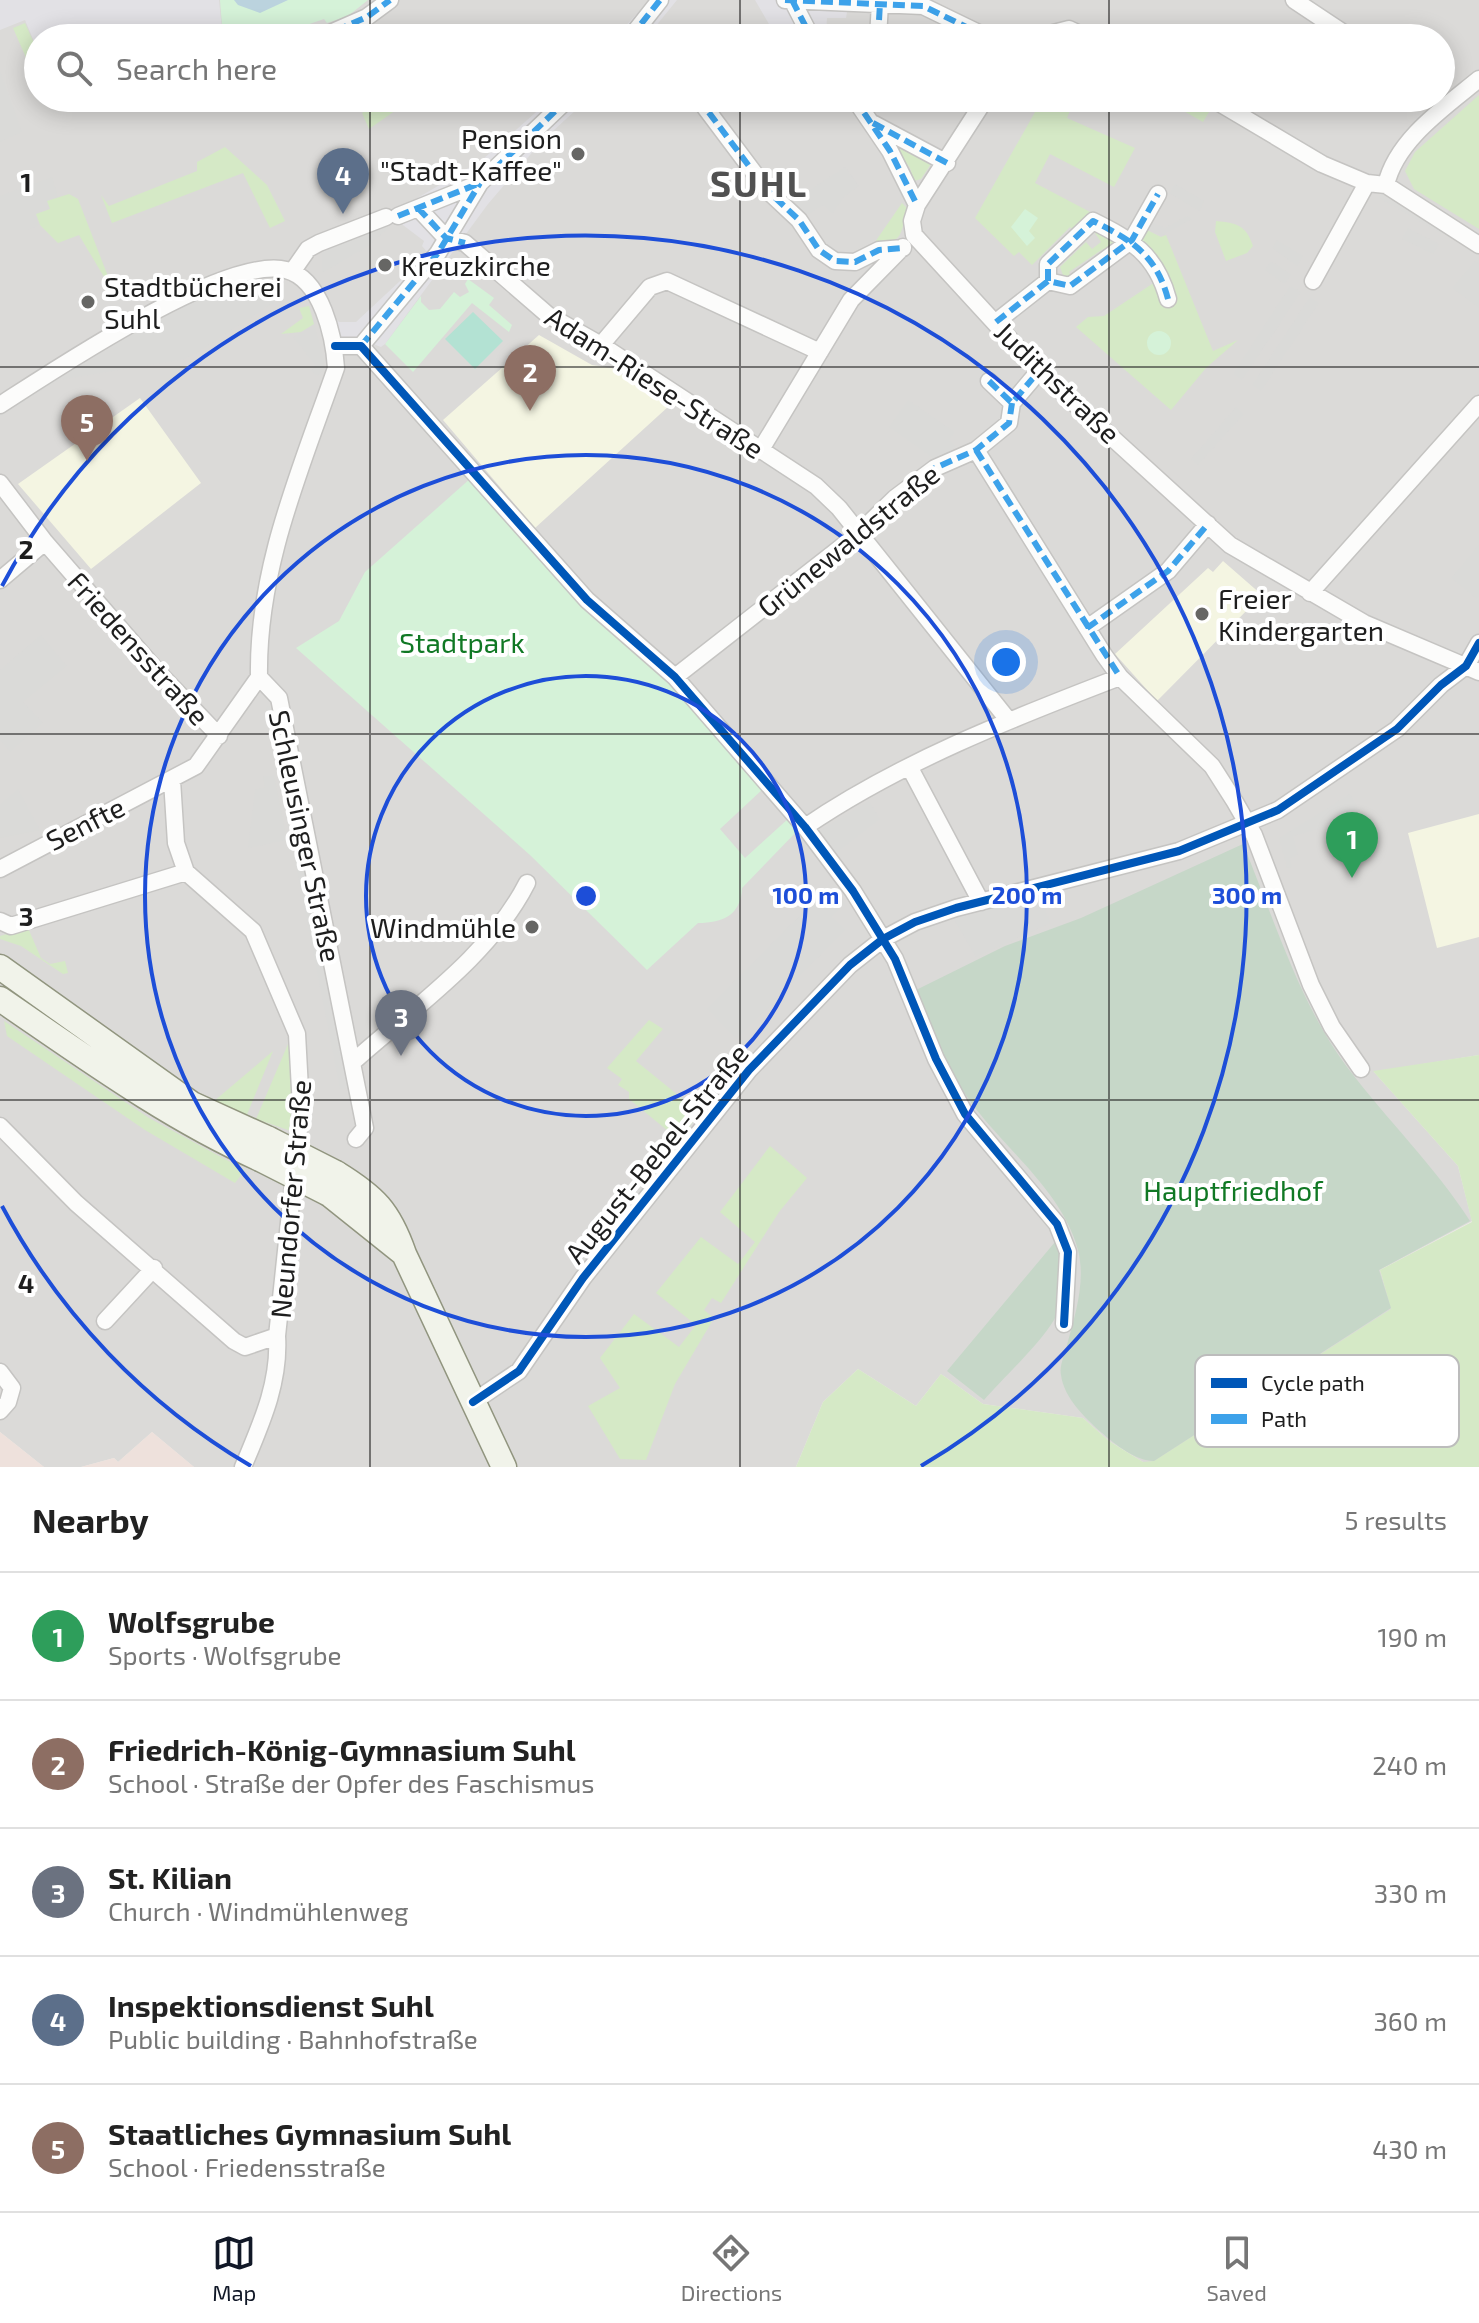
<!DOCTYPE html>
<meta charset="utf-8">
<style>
:root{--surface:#fff;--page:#f2f2f2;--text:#222;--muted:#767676;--line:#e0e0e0;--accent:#111827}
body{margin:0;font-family:"Exo 2",sans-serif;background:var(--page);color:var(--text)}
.you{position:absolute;left:1006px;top:662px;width:28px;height:28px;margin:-20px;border:6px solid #fff;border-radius:50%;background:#1a73e8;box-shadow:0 0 0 12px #1a73e833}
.badge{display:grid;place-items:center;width:52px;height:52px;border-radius:50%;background:var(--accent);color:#fff;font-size:26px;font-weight:700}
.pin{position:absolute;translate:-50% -66px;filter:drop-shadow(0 2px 4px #0008)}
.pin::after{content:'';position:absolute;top:42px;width:28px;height:24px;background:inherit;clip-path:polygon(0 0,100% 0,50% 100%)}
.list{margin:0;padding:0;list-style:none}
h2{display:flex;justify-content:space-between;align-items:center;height:104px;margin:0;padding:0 32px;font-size:34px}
h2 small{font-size:26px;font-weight:400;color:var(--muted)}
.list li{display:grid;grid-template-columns:52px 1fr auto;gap:24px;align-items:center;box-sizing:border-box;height:128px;padding:0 32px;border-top:2px solid var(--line)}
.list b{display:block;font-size:30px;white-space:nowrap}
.list p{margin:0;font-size:26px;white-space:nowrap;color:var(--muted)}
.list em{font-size:26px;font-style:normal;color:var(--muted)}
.icon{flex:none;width:44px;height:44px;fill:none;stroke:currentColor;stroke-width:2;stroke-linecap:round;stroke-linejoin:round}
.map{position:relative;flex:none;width:1479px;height:1467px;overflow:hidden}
.search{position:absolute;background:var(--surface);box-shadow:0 4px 20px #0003;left:24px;right:24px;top:24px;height:88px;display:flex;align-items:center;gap:20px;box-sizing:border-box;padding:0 28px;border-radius:44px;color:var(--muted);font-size:30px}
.sheet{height:744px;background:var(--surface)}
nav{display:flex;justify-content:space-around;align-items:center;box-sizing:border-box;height:112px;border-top:2px solid var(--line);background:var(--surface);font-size:22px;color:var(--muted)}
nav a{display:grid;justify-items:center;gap:4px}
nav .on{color:var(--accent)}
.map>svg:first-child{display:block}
</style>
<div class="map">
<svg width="1479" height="1467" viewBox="0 0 1479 1467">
<rect width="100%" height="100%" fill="#ecebe6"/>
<path fill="#dbdad8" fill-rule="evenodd" d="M0,0h1479v1055l-105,17 84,94 14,55 -92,49 12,39 -238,153h-11l-34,-21 -26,-23 -100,-14 -42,-30 -25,32 -58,-37 -35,33 -27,65h-602l-42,-35 -34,30 -4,-4 -33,9h-37l-44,-35zM38,38h1403v60h-1403z"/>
<path fill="#eee1dc" d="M0,1432l44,35h-44z
M152,1432l42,35h-113l33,-9 4,4z"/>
<path fill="#f4f5e2" d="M539,335l53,30 20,3 57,38 -134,122 -92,-108z
M140,398l61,85 -110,86 -73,-85z
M1223,561l39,34 -105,106 -42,-47 93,-86 5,4z
M1479,814v123l-42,11 -29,-115z"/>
<path fill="#dadad8" d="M0,71l22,61 -22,10z
M845,167l14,19 -14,10 -13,18 -9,-9 -16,10 -7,-4 -7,-10z
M52,177l6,20 -11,4 3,8 -13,5 3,11 -12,5h-28v-34z
M1175,184l29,17 -4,10 -30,-17z
M1382,192l63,37 -3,5 -63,-36z
M1187,216l5,3 -31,17 -16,-8 4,-7 16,7z
M387,224l1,5 -23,19 -43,25v-22z
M1408,228l31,16 -6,10 -31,-15z
M1277,240l26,16 -6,10 -25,-18z
M1271,261l20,14 -6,9 -20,-14z
M1475,261l4,2v45l-27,-20z
M262,276l20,21 -87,57 -11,5 -126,21 -58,37v-6l101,-65 86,-45 19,-2z
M1290,286l11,6 -59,88 -9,-6z
M1310,297l9,6 -58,88 -9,-6z
M314,324l10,37 -1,10 -7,5 -5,-6 5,-4 -23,-29z
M908,400l47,32 -6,8 6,6 -15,17 -51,-36z
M1236,407l8,7 -46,51 -7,-6z
M1479,545v51l-2,3 -26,-21z
M41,635l26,31 -44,36 20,21 -33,29 -10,-12v-70z
M276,705l27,137 -11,2 -26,-137z
M274,775l13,65 -39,8 7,-58 10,-3 -2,-10z
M18,789l22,41 -40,8v-34z
M1350,794l29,51 -26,6 -2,-7 -6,1 -12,-20 -40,11 5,18 -8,5 2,8 -5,1 -8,-30z
M869,801l11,18 -45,35 -16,-23z
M306,853l46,234 -12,2 -46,-234z
M828,887l17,17 -13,13 13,13 -108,109 -30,-30z
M1031,899l3,6 8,-3 9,21 -75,34 -22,-38z"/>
<path fill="#d5e9c6" d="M25,23l13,29v33l-25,-57z
M1479,95v134l-65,-40 -9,-18 10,-19z
M383,98h13l3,10 -30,21 -7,-16 18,-10z
M1043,98h19l11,5 -6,15 68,30 -21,39 -64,-33 -15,29 57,30 -16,20 -6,-6 -38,38 -13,-13 -5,4 -39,-38z
M1161,98h20l28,14 -6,10z
M899,144l32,20 -10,15 -7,2 -4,-13 -14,-19z
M225,147l42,38 18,36 -15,7 -27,-55 -131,50 -11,-28 8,11 88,-35v-9z
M69,194l9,5 38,98 -37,-62 -21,8 -18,-18 -4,-11 14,-5 -3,-8z
M902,203l6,6c-9,23 -2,35 -33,33z
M1216,221c21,2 30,4 37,25l-6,7 -21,8 -11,-29z
M1145,229l16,8 5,-2 47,116 25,-11 -32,28 -35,42 -95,-83 12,-10 16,-1 60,-40 -25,-38z
M1110,231l7,15 -6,9 -8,-6 -34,23 5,8 -10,-2 -4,-11 26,-25 6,7 9,-7 -6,-9z
M309,306l5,18 -13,8 -20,2 22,-16 -4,-10z
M28,928l13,30 9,6 15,-3 3,12 -5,1 -42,-28 -21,-7v-3z
M649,1020l14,9 -27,32 64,52 -21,27 -50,-41v-7l-11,-7 4,-6 -15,-11z
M4,1021l145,97 96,52 -10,13 -90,-53 -138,-94z
M291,1037l4,51 -4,43 -35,-12z
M273,1051l-27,66 -33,-15z
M1479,1055v412h-683l27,-65 35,-33 58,37 25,-32 42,30 100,14 26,23 34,21 11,-1 237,-152 -11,-39 92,-48 -14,-56 -85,-95z
M770,1146l37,32 -28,34 -58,91 -9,-5 -8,12 10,8 -39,66 -29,76 -26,-1 -32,-53 32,-18 -20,-30 34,-44 45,33 17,-22 -40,-32 45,-56 37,27 17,-22 -35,-30z"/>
<path fill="#c6d7c8" d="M1243,844c31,74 56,159 104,223 40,53 87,98 123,154l-91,49 12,38 -237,153c-18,0 -38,-16 -52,-28 -17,-15 -38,-35 -41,-58 -2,-9 4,-21 6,-30 8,-30 19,-63 11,-95 -15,-56 -68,-97 -102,-141 -28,-36 -43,-77 -60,-119l89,-44 76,-28z
M1055,1242c12,17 10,58 -1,78 -16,26 -49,56 -70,80l-37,-29z"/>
<path fill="#d5f2d8" d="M220,0h148l-20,16 -21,7 -3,-4 -41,14v5h-60z
M1025,209l13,9 -9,13 6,7 -8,8 -16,-19z
M468,279l26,19 -5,7 23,20 -3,7 -37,-29 -59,69 -28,-28 36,-48v6l8,8 11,-1 14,-17 6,5 9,-5 -4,-8z
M1147 343a12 12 0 1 1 24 0a12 12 0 1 1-24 0Z
M471,478l202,202 91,108 -44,41 25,29 44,-40 10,11 -57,59c-1,27 -19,35 -44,35l-51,47 -117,-115 -234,-207 43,-27 26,-49z"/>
<path fill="#b3e2d3" d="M473,312l30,29 -28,28 -30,-30z"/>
<path fill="#e2e1e5" d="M0,0h219l3,30 -73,8h-111v13l-13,-31 -25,10z
M650,0h27l-31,38h-32z
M755,0h94l-3,18h-19l-1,14 -10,6h-39z
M552,98h37l-47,43 -54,63 -103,140 -4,3 -16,-6 -27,-3 -9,-27 10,11h17l73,-68 -7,-8 2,-5 -25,-19 -2,-12 85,-50z"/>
<path fill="#bbd3de" d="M234,0h54l-28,13 -22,-8z"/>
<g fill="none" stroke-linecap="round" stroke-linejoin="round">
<g stroke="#c5c4c2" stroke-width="19">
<path id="street" d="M785,0l138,6 66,32
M792,0l17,33 -8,5
M1294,0l57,38
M319,38l48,-21 23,-17
M630,38l30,-38
M878,38l2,-35
M1034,38l35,-9 19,9
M698,98l69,92 32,30 20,30 16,11 20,1 24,-12 24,-2
M854,98l36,53 27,54
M1211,98l111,66 45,19 19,2 93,60
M874,124l73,39
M1386,185c10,-45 59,-78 93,-106
M418,208l28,30 19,5 83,72 53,30 215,141 23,22 170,213
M398,216l82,-33 89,-85
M914,235l125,136 191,174 134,78 115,49
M914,235l-2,-14 5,-16 69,-107
M292,272l16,-23 11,-6 67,-26
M1048,281v-17l45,-43c38,19 63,33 75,78
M1313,281l54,-98
M996,322l52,-41 22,5 62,-46 26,-46
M601,345l49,-58 17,-6 153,71
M335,346h26l226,254 88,77 130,150 48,64 42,68 41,100 29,55 92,110 11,28 -4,72
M361,346l77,-93 42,-70
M989,381l23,22 27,-32
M0,405c53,-34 227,-151 286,-135 36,9 48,67 50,98 -35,101 -79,200 -77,309l20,21 86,430 -9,11
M976,450l128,205 16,22 92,89 23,36 19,33 57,150 21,42 29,42
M760,451l91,-151 52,-53
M0,483l45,59 111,128 63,66
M0,580l45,-38
M1310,593l169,-189
M1087,628l81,-57 40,-47
M675,677l183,-143 37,-36 40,-30 41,-18 33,-27 3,-20
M910,768l71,134
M172,780l4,63 10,29 67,59 44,103 4,74 -24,228c3,47 -16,88 -34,131
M805,827c95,-65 208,-109 315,-150
M0,869l196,-103 63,-89
M0,921l11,5 175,-54
M353,1062c60,-54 137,-106 174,-179
M0,1126l76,77 158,138 11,6 32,-11
M105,1321l49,-53
M0,1372l12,16 -4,14 -8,9
M473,1402l46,-31 64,-93 166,-208 101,-105 33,-26 32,-17 41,-14 223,-57 99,-41 119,-81 44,-44 25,-19 13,-23"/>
</g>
<g stroke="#91957f" stroke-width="27">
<path id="secondary" d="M0,967l192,137 77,35
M0,999c85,58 167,118 260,160
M336,1173c39,24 53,38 68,81l100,213
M329,1194l75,60"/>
</g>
<use href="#street" stroke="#fcfcfb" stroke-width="16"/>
<use href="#secondary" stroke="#f1f3ea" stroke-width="24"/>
<g stroke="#91957f" stroke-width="27" stroke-linecap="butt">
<path id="secondary-bridge" d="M269,1139l67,34
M260,1159l69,35"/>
</g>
<use href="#secondary-bridge" stroke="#f1f3ea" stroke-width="24"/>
<path stroke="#3da2ea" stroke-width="6" stroke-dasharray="12 6" stroke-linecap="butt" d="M785,0l138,6 66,32
M792,0l17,33 -8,5
M319,38l48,-21 23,-17
M630,38l30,-38
M878,38l2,-35
M698,98l69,92 32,30 20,30 16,11 20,1 24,-12 24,-2
M854,98l36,53 27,54
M873,123l74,40
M418,208l28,30 19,5
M398,216l82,-33 89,-85
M1048,281v-17l45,-43c38,19 63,33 75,78
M996,322l52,-41 22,5 62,-46 26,-46
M361,346l77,-93 42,-70
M989,381l23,22 27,-32
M976,450l144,227
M858,534l37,-36 40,-30 41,-18 33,-27 3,-20
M1087,628l81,-57 40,-47"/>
<g stroke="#fff" stroke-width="13">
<path id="cycleway" d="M335,346h26l226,254 88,77 130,150 48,64 42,68 41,100 29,55 92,110 11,28 -4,72
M473,1402l46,-31 64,-93 166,-208 101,-105 33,-26 32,-17 41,-14 223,-57 99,-41 119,-81 44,-44 25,-19 13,-23"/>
</g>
<use href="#cycleway" stroke="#0057b8" stroke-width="8"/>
</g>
<path fill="none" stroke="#1e1e1e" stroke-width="2" stroke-opacity="0.55" d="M370,0v38M740,0v38M1109,0v38M370,98v1369M740,98v1369M1109,98v1369M0,367h1479M0,734h1479M0,1100h1479"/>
<g fill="none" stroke="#1d4ed8" stroke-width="4">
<circle cx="586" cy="896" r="220"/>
<circle cx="586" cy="896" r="441"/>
<path d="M251 1466A661 661 0 0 1 2 1206M2 586A661 661 0 1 1 921 1466"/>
</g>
<g fill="#666664" stroke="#fff" stroke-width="3">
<circle cx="578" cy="154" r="8"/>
<circle cx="385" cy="265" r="8"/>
<circle cx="88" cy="302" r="8"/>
<circle cx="1202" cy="614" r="8"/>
<circle cx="532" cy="927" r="8"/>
</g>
<g text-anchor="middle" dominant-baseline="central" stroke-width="8" stroke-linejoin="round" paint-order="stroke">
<g font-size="28" fill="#1e1e1e" stroke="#fff" text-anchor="start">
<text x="562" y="138" text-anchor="end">Pension<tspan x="562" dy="32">"Stadt-Kaffee"</tspan></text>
<text x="401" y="265">Kreuzkirche</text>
<text x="104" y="286">Stadtbücherei<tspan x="104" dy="32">Suhl</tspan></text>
<text x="1218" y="598">Freier<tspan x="1218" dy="32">Kindergarten</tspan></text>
<text x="516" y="927" text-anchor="end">Windmühle</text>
</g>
<g font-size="28" fill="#1e1e1e" stroke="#fff">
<text transform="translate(655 382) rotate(33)">Adam-Riese-Straße</text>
<text transform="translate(1058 382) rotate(44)">Judithstraße</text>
<text transform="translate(848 540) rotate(-39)">Grünewaldstraße</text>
<text transform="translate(139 648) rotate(48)">Friedensstraße</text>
<text transform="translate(85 823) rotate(-27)">Senfte</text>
<text transform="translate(306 836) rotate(78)">Schleusinger Straße</text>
<text transform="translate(656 1153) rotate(-51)">August-Bebel-Straße</text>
<text transform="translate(290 1199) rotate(-85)">Neundorfer Straße</text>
</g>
<g font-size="28" fill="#107824" stroke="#fff">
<text x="462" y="642">Stadtpark</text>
<text x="1233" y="1190">Hauptfriedhof</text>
</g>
<g font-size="36" font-weight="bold" letter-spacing="2" fill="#515151" stroke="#fff">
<text x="759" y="182">SUHL</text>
</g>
</g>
<rect x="1195" y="1355" width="264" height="92" rx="12" fill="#fff" stroke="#bcbcbc" stroke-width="2"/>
<rect x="1211" y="1378" width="36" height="10" fill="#0057b8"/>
<rect x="1211" y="1414" width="36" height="10" fill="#3da2ea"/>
<g font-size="22" fill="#1e1e1e">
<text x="1261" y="1391">Cycle path</text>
<text x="1261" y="1427">Path</text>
</g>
<g font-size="26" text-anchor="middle" font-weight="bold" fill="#1e1e1e" stroke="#fff" stroke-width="8" stroke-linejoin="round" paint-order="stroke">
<text x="26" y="192">1</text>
<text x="26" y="559">2</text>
<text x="26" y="926">3</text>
<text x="26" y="1293">4</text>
</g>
<circle cx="586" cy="896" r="12" fill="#1d4ed8" stroke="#fff" stroke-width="4"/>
<g font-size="24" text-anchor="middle" font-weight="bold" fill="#1d4ed8" stroke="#fff" stroke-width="8" stroke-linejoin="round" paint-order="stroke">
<text x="806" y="904">100 m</text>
<text x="1027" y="904">200 m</text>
<text x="1247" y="904">300 m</text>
</g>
</svg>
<div class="you"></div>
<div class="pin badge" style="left:1352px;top:878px;background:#2e9e5b">1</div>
<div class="pin badge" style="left:530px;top:411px;background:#8d6e63">2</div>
<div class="pin badge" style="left:401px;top:1056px;background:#6b7280">3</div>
<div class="pin badge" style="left:343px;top:214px;background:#5c6f8a">4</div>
<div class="pin badge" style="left:87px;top:461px;background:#8d6e63">5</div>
<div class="search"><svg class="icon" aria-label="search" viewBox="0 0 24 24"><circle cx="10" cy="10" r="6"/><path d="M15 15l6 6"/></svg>Search here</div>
</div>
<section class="sheet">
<h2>Nearby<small>5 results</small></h2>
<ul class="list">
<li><span class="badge" style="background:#2e9e5b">1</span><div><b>Wolfsgrube</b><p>Sports · Wolfsgrube</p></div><em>190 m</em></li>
<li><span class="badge" style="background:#8d6e63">2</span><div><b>Friedrich-König-Gymnasium Suhl</b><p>School · Straße der Opfer des Faschismus</p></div><em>240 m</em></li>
<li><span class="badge" style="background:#6b7280">3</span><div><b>St. Kilian</b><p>Church · Windmühlenweg</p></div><em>330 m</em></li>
<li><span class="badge" style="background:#5c6f8a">4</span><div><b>Inspektionsdienst Suhl</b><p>Public building · Bahnhofstraße</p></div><em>360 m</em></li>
<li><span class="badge" style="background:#8d6e63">5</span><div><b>Staatliches Gymnasium Suhl</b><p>School · Friedensstraße</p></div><em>430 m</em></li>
</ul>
</section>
<nav>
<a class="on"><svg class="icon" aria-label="map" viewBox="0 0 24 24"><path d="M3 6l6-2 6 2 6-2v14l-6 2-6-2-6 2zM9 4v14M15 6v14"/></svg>Map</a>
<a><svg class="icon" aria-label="directions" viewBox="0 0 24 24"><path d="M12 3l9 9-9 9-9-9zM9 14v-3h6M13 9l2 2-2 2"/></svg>Directions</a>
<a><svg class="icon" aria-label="saved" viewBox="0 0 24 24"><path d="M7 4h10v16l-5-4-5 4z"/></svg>Saved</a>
</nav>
